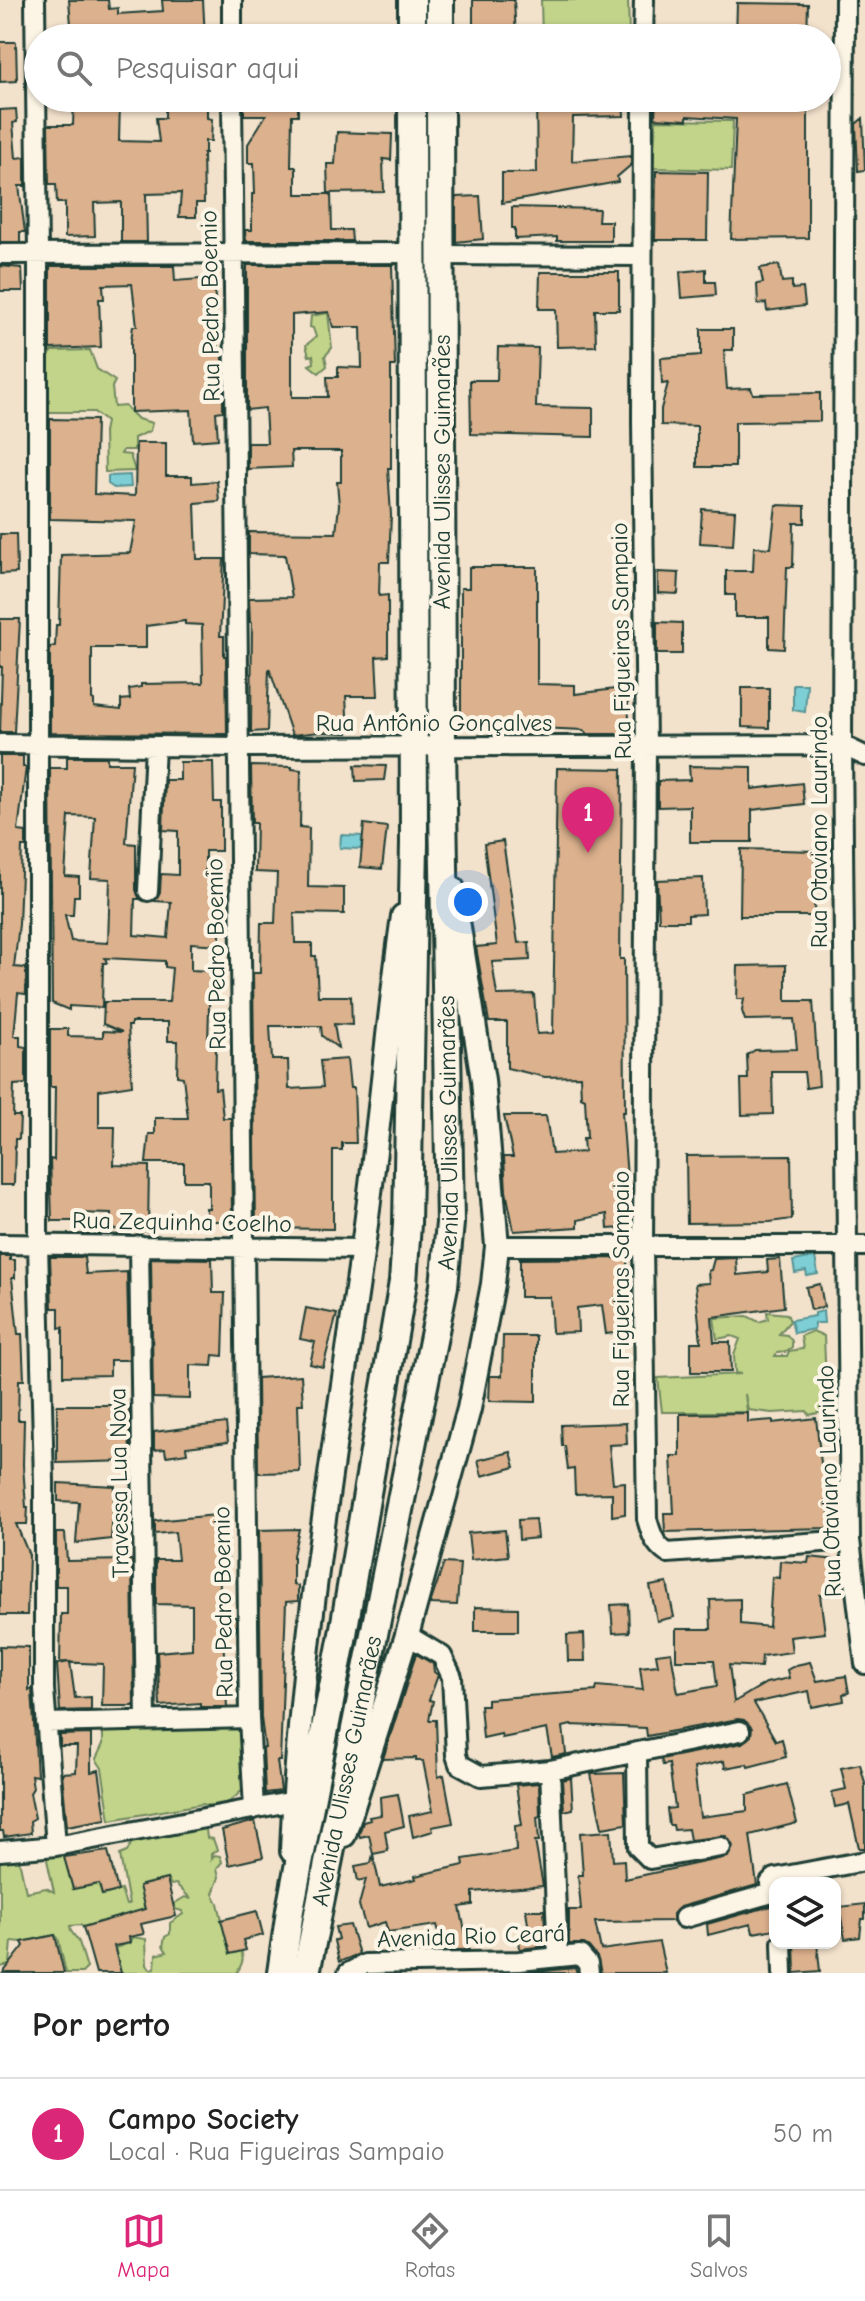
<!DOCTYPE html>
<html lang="pt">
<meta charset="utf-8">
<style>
:root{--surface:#fff;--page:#f6f6f6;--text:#222;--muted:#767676;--line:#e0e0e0;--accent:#db2777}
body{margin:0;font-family:"Comic Neue",sans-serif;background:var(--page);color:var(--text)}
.controls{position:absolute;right:24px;bottom:24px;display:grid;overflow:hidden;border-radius:16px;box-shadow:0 2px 6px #0004}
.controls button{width:72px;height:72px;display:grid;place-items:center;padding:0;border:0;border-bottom:2px solid var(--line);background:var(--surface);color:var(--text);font:40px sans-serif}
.you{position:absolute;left:468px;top:902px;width:28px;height:28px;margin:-20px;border:6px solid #fff;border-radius:50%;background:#1a73e8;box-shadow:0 0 0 12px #1a73e833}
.badge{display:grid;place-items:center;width:52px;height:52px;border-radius:50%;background:var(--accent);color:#fff;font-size:26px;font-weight:700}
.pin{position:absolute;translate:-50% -66px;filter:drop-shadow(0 2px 4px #0008)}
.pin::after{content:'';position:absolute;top:42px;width:28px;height:24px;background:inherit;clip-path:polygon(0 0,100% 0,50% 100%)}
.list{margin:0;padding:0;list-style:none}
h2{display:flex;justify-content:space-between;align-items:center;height:104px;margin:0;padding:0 32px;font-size:34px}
h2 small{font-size:26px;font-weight:400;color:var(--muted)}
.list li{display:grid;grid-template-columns:52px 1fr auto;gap:24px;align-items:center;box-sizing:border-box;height:112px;padding:0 32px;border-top:2px solid var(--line)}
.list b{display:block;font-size:30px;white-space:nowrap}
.list p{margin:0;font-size:26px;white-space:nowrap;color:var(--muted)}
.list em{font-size:26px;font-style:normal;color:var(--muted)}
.icon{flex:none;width:44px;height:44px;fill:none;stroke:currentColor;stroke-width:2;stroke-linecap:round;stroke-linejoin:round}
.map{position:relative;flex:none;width:865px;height:1973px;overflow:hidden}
.search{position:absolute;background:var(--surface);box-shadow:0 2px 6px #0004;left:24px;right:24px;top:24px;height:88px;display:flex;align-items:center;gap:20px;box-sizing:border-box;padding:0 28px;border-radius:44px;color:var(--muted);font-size:30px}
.sheet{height:216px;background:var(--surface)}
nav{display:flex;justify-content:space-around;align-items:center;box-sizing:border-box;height:112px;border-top:2px solid var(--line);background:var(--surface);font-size:22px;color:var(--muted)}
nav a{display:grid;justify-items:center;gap:4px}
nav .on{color:var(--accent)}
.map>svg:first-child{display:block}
</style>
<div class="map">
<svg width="865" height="1973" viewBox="0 0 865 1973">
<rect width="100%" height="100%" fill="#f2e1cb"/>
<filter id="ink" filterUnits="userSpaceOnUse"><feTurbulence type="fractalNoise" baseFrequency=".0125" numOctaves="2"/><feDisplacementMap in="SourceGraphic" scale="16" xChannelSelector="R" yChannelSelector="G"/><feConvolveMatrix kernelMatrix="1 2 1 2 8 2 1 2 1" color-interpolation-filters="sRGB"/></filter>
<g filter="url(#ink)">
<path fill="#c1d489" stroke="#70885e" stroke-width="2" d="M541,0h87l1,35 -87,3z
M656,120l77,1 -2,49 -78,-2z
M328,313l4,35 -7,8 2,10 -8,7 -10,-8 5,-2 -1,-8 -4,1 -3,-11 10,-8 -3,-9 -3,-1 1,-11z
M90,350l7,19 18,12 -3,6 2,20 11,-1 13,13 14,4 -2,8 -16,7v12h-11l-2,4 9,1 5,16 -30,1 -1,-40 2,-10 -12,-10h-45l-1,-17h-7v-22l11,-22z
M767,1312l20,2 3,7 -11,13 8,1 5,6v6l-7,5 -8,1 -2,3h12l2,-5 14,-2 -2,-13 12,-5 11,5 3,75 -18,4 -2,-4 -35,2 -24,-3 -3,-16 2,18h-85l-4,-34 83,-4 -6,-1 -1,-18 6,-16 -8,-3 -15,3 -3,-21 33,-2 12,6 9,-3z
M232,1723l3,4 9,1 2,58c-14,15 -22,25 -44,18l-92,16 -8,-52 -6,-9 7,-15v-18z
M203,1826l3,4 1,8 6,1 4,11 -6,4v6l4,-5 5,1 2,6 -5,6 2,9 -6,17 5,9 12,50 11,-2c4,9 0,14 -4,22h-116l-6,-25 15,-5 2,-6 14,2 1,26 3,4 5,-1 1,-13 11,-3 -4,-6 2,-9 5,-3v-11l13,-9 -1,-3 -7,-2v-6l10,-6 6,2 -15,-15 -5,1 -4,-6 -26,6 4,31 -62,11 -3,-2 -10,1 1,5 8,11 8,26 -5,5h-16l-8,-35 -3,-3 -33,7 -10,-1 -2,24 -10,2v-114l17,-3 9,42 20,-4 8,4 -8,-37 12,-2 6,2 9,34 25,-7 4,13 19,-5 5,15 3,-1 -9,-49 7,-3 4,-8 -3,-12z"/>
<path fill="#7dced5" stroke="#579495" stroke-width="2" d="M130,475l1,12 -17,1 -6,-4v-8z
M793,684h14l-2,28 -12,-2z
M341,835l21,1 -1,13 -21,-1z
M815,1257l3,17 -11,2 -1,-5 -11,2 -2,-12z
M823,1311l1,12h-10v6l-20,4 -3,-13 24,-4v-3z"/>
<path fill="#dcb18d" stroke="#1f3d34" stroke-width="2" fill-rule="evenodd" d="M69,0h39l1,9 9,-1v6l45,-3 -1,-11h41l2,38h-64v-6l-69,5z
M473,0h41l2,37 -43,1z
M737,3l71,1 -1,34h-71z
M378,23v15h-38l1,-14z
M0,42h16l1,39 -17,1z
M165,98h42v20l5,1 -1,22h-6v12h-2l1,50h-8v14h-17l2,-24 -35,1 1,48h-26v-40l-27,1 1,33 -30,1v-34h-8l-1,-19h-7l-1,-59h25l1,-26 46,2 -1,40 40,1 -3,-24h9z
M536,98l87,1 1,17 -51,1 -1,44 59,-5v9l-14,12 1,5 -116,21v-30h35z
M656,98h152v140l-77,1 5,-120 -49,-3v4l-32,-2z
M244,102h54v13h-6l-1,52h5v27h35l1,36h19l1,11h-106l-1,-11h7v-36h3l-1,-31h-6v-19l18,-29h-22z
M16,109l1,13 -4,1 3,35 9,-1v29h-6l6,46h-5v10h-20v-132z
M863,118l2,52 -7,1 -2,-47z
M337,132l55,2 -1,26 -8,-1 1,33 -56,1 -1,-29h8z
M656,171l52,1 -1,68h-52z
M480,196l3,43 -27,3v-45z
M512,207l87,2 -1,12h13v20h-54v-4l-42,2v-11h-3z
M247,265h145l3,101h-4v102h-3l3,47 -2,47h-9l-1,34 9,-1v61l-12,1 2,39h-32l2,37 -28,-1 -28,3 -23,-67 -2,63 -16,1 1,-110h-2l-1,-24 43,-1 -7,-42 -36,-1v-22l87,1 3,-28 -2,-23h4v-31h-50l1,16 -44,2v-26h19l-2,-35 -18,2zM329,312l4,15h28l1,41 -24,-1v10h-11l1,20h-36v-82z
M779,265l3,17 10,-1v8l11,-1 2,18 -38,5 -1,-8 -8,1 -1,-20 6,-1 -3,-15z
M0,266l22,2 1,23h-23z
M50,266h124l1,15 39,-3 3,64 1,12h5v57l-7,1 2,27 -25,2 -2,-31 -60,2v-71l2,-15h4l-5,-42 -29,1 1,14h-5l2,48 -51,2z
M706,269v13h9l1,13 -34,3 -2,-26z
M540,272h79v38h-24l1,36 -39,1 -1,-38h-17z
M701,329h32v21h-9l3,39 24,-1 2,6 67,-1v28l-85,1v45h-38v-41l-36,-1v-16l7,-26 -6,1 -1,-26 40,-3z
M498,347l40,1 -2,59 57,1v29l-122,-3 -1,-54h27z
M50,419l46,1 -2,74 41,2 1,-53h30v33h26v7l25,-2 2,20 -24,2 2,56h27l-4,77h4v20h2l1,78 -177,-1v-86l5,-1 1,-21h3l2,-70 69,-2 6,-32 -86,-2zM185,621v3l17,1 1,58 -62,1v3l-12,2 1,10 -9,1v10l-27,-3v-7l-2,-1v-51h54v-22z
M776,505l29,1v17h-11l-1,44h-6l-3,82 -15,-1v-31h-34v-22h-9v-24h27l1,-24 17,1z
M702,509l33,2 -2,34 -33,-2z
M0,534h16l1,39 -17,1z
M469,567h68v117l38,1v9l40,-5 12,3 3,38 -11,4h-31l-4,-4 -46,-2v-6l-77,-1v-133h8z
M658,572l21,1 -1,21 -20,-1z
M0,619h20l-6,113h-14l2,-65h-2z
M657,622l25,1v31h-25z
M742,688h27v40l-27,-1z
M0,756h23v11h3l-8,64 8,1v15h-4l-3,77 -5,43 12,1v26l-8,-1 -4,43h6v10l6,1v37l-12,1 -1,31h7l-1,23h-4l-1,46h-14z
M67,757h40v6h25l-6,80 10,1v46l4,9h-5l-1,36 34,3 3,-36 -16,-1 5,-9 1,-18 17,1v-44l-15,-1 2,-50h15v-18h33l1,40h7v49h-16v26h15v68l-29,-2v27l19,1 -2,74 8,1 -1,43 5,-1 3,30h8l1,103h-26v-13h3v-27h-25v-18h-38l3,-29h6v-16h33l-5,-41 -6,-1 1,-35h-10v-19h-37v4h-3l4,59 -33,5v37h16l-1,38 35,1 -1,65 -37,-2v-15l-35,-1v8h-24l-2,-62 4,1 1,-73h-5v-58h18v7l35,1v-6l19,1 -19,-8 1,-22h65l3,-34 -7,-1v-6l-60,-3 2,5h-4l-1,45 -33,-2v4l-17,-7 -2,-235h17zM69,816l26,1 -4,61 19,1 -2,64 -37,-2 -6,-26h8l1,-19h5v-19l-14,-1z
M355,765l31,1 -2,14 -28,1z
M251,766l41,1v2l9,1 -1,57 9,1 -1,59 36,1v26l-50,-1 1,30h17v13h4l2,40h33l1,29 -18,-1 4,24 -16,-12 -1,-10h-51l2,34h16l1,29 34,-2 -3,-26 27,-2 3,29h4l2,55h-14v7h-9v79l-77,-1 -3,-255h7l1,-50h14l2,-50 -22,-1 1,-49h-4z
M689,766l63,1v22l50,-6 2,21 -52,6v32h-62v-36l-32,1v-26l32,-1z
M557,768l65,1 -2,190h4l1,153h-3l5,66 -6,1 1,49 -14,1 -1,-15 -29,6v7l-64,4 -8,-40 -2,-34h9l-9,-41h42l6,38 32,-2 -1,-14h4l-2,-39 -4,-2 -1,-21 -35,1 -38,-9v-46h-18l-13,-75 21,-2 -13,-101 19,-3 15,102 11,-1 1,18 -38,2 5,33 37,-1 3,40 16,-1z
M364,824l23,3 -5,42 -22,-2z
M741,849l74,2 -1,65h-74z
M703,878l1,36 -16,1v6h-29l-2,-41z
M786,965v36h27l6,85 -13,2 -2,-16h-32l1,42 -31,1 -1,-36h7l-1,-24 8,-5 42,-1 -3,-30 -49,1 -3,-9 2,-12h-7l1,-33z
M791,1155l1,64 -22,3 -83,1 -1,-67z
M0,1256h10v4h5v18h-3l6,56h4l2,46h-5l-1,40h6l-1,45 3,42h2l-1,17h-11l13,31 -2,60h-27z
M50,1257h34l2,17 41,-2 2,88h-19v15l-47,1v-49l-4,1v-20h-7z
M151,1258l61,1 1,34h12l-2,63 -10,-1 -1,11 -22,-1v34l-37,-1z
M627,1258l1,38h-12l4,36 -14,2 -4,-29 -25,3 1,24 -26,1 -2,-36h-30v-38z
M736,1258l1,17 31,-3 -1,-12 13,-1 4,48 -72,10 2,25h16l1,30h-40v-30h10l-6,-58 14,-1 -1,-12 3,-1 3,-11z
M820,1284l4,23 -13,3 -5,-23z
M306,1308l31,6 -14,53 -13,-3 5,-22 -15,-3z
M503,1336h33v66l-47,-1 1,-25h12z
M301,1375l2,29h-5l2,68 -42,1 -1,-95z
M57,1405h72l1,56 -73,2z
M748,1413v9l25,-2v3l43,-5 5,45h5v41h3v24l-164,4 -1,-19h10l-3,-57h9v-42z
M226,1423l2,19 -42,5 1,6 -21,3 -1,-7 -11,1v-18z
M626,1423l1,21 -18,1 4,38 12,-1v32l-13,2v-23l-37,1 -1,-25 -6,1 -3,-24h-3l-1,-21z
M511,1452l4,15 -33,9 -4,-16z
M58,1483l57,3 -4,53 -35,4 3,-41 -21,-1z
M226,1514l2,25 -1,40h-7l-1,38h17v12l-13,7 4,71h-27v-4l-40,3 -3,-54 35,-3v-44l-36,-1v-44h22l-3,-28 -20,2v-13z
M535,1519l2,19 -18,2 -1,-20z
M299,1529l-6,26v30l5,1v15l-12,1 -6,159h-3l4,30 -16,2 -2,-45h2l-4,-30 -2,-188z
M505,1530l3,26 -37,4 -3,-27z
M56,1533h9l2,28 65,-1 2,146h-32l1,-42 -43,-2 1,-48h6v-28h-11z
M809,1557l27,3 -2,19 -4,4 -1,13 -9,-1 5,38 -35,4 2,15 -30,4 -1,11 -32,-2 5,37 32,-19 23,-5 -2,-8 9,-5 14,-3 7,19 29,-5 3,17 -6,1 1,7 -32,6 -3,-16 -55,12 22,38 6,-2 4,18 -38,10 -1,-3 -22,4 -1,-7 -30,7 6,49 47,-6v-16l40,-11 10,39 -47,12 7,50 -77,22 -7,7v7l-78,1 6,28 58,-8 7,31h-65l-4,-16 -8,-10 -5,-3h-15v-34h12l-3,-35h5l-3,-42 31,-2 2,30 11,-1 1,19 103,-22 5,-11 -7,-10 -36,4 -2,-11 -14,1 -1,-5h-4l-2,-16 8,-1 -6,-44 -6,1 -2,-6 81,-16 9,-7 1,-8 -8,-8 -6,-1 -91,17 -1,-8 -75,-3 -8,2 3,27 -14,3 -5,-28 -45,9 -1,-4 -18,4 -3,-33h7v-6l109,-8 1,-5 46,4 -3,-23 18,-2 -2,-11 15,-2 7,41 39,-7 -3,-26h-38v-31h35l-1,-29 30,-1v25l29,3 3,-50 7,1 1,-17 28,2z
M444,1563l16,1 -3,41 -27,-1z
M667,1583l7,34 -17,4 -7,-35z
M628,1604l1,28 -16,1 -2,-28z
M475,1607l43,1v23h-43z
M584,1634l1,27h-17l-1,-26z
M0,1646l29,1v43l3,-1 5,87 -6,-1 2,13 -3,5 5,25 -5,3 1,12 -27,4 -1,-6h-3z
M416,1654l17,10 1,8 4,3 -9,25 4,1 -4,19h7l2,57 6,-2 9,48 -21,4 1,4 -20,6 -4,-21 24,-5 -10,-50h-7v-3l-33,1z
M70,1662l5,36 16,-1v13l-31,1 -3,-47z
M91,1734v38l8,-2 7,49 -39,7 -5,-53 14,-1 1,-26h-17v-11z
M860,1764l5,19v65h-6l-10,-44 -14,3 -3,-15 14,-3 -5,-21z
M624,1773l2,51 -24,4 -11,-54z
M571,1778l2,31 -9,2 -2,-31z
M539,1783l1,33 -3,1 2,24h-4l8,45 -70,6v13l-13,2 9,43h-25l-7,-25 -49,7 -3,-10 -19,6 -7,-23 7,-26 -8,2 -3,-15 16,-3 2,-9 -4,-19 -9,2 -1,-3 4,-12 7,-2 -1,-3 12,-2 -1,-18 18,-3 6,32 -19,5 3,20 -15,3 7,33 36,-8 -1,-3 49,-11 -1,-6 53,-8 -1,-25 7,-1 -6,-40z
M255,1821l8,36 -34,8 -7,-35z
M108,1851l10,40 -16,4 -3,-11 -26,5 -9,-32z
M167,1879l9,37 -35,8 3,10 -15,3 1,6 -16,3 7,27h-25l-13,-46 62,-18 -6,-23z
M865,1904v15h-3l-2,18 -15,2 -6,-32z
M775,1905v24l-22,4 -2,-9 -43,11 -1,-11z
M526,1910h18l2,36 -26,3 -1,-10 11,-1z
M257,1911l6,24 -20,5 3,10 -16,4 -9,-34z
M350,1925l9,29 -20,8 -5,-21 4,-2 -3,-12z
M55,1935l9,38h-61l21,-27 -2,-4z
M794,1943h23l3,28 -25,2z
M575,1968l2,5h-53z"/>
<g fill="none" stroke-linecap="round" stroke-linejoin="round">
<g stroke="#1f3d34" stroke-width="24">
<path id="minor" d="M35,0l3,254v990l6,238v207l12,157
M232,0v38
M845,0l-3,745 8,795 15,124
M643,38l1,-38
M232,98l17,1620 5,91
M643,98l-1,323 4,325 -3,500 4,273c4,14 7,25 20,34l183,-13
M0,254l413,-1
M441,255l201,1
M0,744l238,3 604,-2 23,11
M148,891l7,-145
M0,1244l362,5
M139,1245l7,475
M497,1246h368
M407,1635l35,21 10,21 4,78 3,9 22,12 69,-6 190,-39
M46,1723l203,-5
M637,1752l1,95 12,12 71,-12
M550,1770l8,187
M0,1851l56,-5 249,-47
M684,1918l88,-25 -2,-10 5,-5 90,-17
M782,1943l1,30
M348,1973l17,-9 154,-3 61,-6 8,9 1,9"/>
</g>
<g stroke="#1f3d34" stroke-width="28">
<path id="tertiary" d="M344,1835l63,-200 62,-226 24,-125 4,-38 -14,-166 -30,-191
M292,1851c8,-201 42,-399 70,-597 16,-113 25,-226 41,-338"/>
</g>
<g stroke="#1f3d34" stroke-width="32">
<g id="primary">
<path d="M412,0v38"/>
<path d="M440,0v38"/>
<path d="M281,1973l9,-63 52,-270 61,-358 4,-58 7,-381 -2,-745"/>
<path id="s1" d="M306,1973l138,-687 6,-63 -8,-477 -2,-648"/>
</g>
</g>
<use href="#minor" stroke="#fcf5e5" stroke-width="18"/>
<use href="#tertiary" stroke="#fcf5e5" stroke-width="22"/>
<use href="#primary" stroke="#fcf5e5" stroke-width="26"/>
</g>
</g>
<g text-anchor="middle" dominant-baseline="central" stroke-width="8" stroke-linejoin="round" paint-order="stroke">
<g font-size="24" fill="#1f3d34" stroke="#fcf5e5">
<text transform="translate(210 306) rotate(-91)">Rua Pedro Boemio</text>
<text transform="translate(442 472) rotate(-90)">Avenida Ulisses Guimarães</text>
<text transform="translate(621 641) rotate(-91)">Rua Figueiras Sampaio</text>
<text x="434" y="723">Rua Antônio Gonçalves</text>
<text transform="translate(819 832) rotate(-90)">Rua Otaviano Laurindo</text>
<text transform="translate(216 954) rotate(-91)">Rua Pedro Boemio</text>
<text stroke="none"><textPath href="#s1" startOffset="854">Avenida Ulisses Guimarães</textPath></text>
<text transform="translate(182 1222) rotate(1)">Rua Zequinha Coelho</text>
<text transform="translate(621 1289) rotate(-90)">Rua Figueiras Sampaio</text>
<text transform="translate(829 1481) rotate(-92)">Rua Otaviano Laurindo</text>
<text transform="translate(119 1483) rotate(-91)">Travessa Lua Nova</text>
<text transform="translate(223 1602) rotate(-91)">Rua Pedro Boemio</text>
<text stroke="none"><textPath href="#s1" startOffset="206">Avenida Ulisses Guimarães</textPath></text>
<text transform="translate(471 1936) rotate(-2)">Avenida Rio Ceará</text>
</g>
</g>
</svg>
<div class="controls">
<button><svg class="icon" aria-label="layers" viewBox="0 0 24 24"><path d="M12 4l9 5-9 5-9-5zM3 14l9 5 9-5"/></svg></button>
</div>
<div class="you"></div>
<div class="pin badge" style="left:588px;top:853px">1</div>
<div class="search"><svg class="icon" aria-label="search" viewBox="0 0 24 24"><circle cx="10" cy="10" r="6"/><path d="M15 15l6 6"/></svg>Pesquisar aqui</div>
</div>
<section class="sheet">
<h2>Por perto<small></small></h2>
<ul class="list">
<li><span class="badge">1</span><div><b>Campo Society</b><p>Local · Rua Figueiras Sampaio</p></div><em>50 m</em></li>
</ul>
</section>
<nav>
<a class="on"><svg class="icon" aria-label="map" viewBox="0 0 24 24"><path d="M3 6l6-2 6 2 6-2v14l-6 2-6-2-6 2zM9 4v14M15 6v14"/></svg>Mapa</a>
<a><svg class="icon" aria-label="directions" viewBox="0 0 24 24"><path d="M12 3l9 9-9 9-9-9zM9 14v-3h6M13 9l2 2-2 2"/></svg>Rotas</a>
<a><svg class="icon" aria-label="saved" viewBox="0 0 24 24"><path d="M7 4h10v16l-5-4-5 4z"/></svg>Salvos</a>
</nav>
